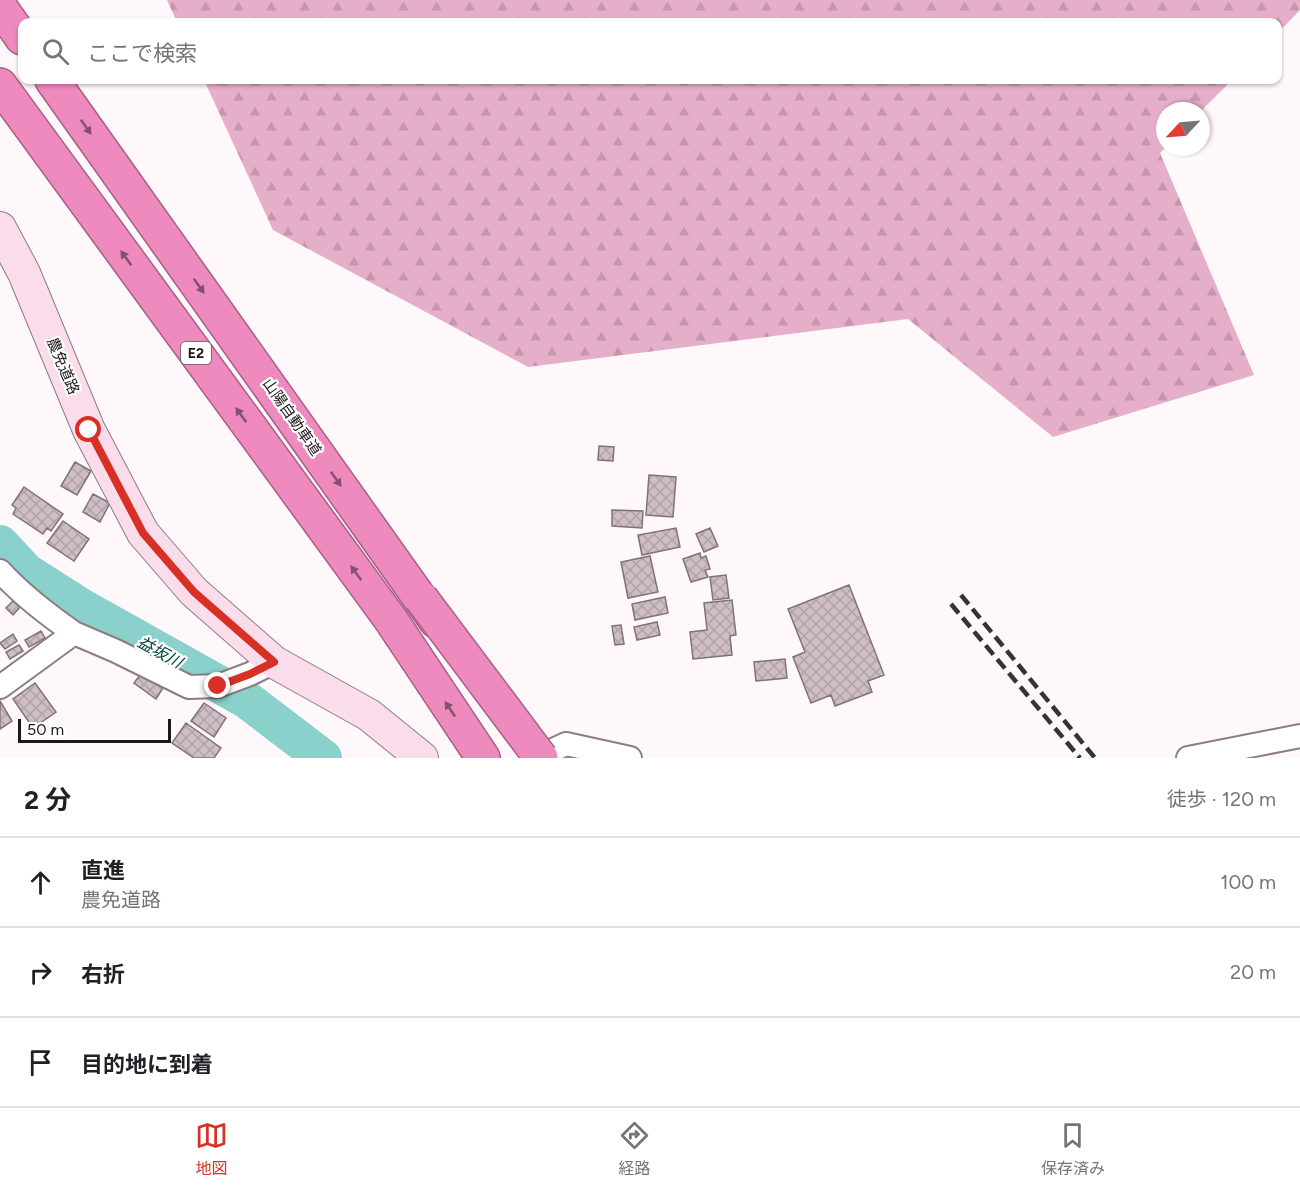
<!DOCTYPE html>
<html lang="ja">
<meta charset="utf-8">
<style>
:root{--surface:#fff;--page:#f6f6f6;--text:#202124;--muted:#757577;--line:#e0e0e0;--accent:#d93025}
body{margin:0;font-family:Figtree,"Noto Sans JP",sans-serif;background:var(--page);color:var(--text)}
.compass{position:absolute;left:1156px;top:102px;width:54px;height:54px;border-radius:50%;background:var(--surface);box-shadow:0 2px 4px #0004;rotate:244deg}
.scale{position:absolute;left:18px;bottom:15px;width:153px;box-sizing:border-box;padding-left:6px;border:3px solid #1c1619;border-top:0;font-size:16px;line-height:21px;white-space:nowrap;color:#1c1619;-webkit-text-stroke:4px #fff;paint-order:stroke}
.stop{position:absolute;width:18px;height:18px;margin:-14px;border:4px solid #d93025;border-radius:50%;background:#fff}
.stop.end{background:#d93025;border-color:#fff;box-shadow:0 2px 6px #0008}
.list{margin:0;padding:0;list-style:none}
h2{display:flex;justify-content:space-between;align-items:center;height:78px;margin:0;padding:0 24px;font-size:26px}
h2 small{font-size:20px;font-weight:400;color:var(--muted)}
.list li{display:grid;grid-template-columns:39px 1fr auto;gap:18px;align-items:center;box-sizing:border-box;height:90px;padding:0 24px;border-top:2px solid var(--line)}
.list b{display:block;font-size:22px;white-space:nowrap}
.list p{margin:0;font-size:20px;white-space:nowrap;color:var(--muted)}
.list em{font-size:20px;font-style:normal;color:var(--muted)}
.icon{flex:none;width:33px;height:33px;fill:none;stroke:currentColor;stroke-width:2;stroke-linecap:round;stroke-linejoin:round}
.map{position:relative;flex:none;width:1300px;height:758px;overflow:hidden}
.search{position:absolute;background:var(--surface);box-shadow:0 2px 4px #0004;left:18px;right:18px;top:18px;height:66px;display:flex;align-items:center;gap:15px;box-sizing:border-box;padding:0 21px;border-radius:12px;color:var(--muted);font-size:22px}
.sheet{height:348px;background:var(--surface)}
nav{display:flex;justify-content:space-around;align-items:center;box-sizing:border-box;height:84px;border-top:2px solid var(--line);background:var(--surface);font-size:16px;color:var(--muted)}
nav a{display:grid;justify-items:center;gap:3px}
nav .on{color:var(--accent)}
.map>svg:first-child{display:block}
</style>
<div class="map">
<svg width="1300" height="758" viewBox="0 0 1300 758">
<defs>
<pattern id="forest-firs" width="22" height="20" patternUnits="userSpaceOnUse" patternTransform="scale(1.5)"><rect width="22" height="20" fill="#e6afc9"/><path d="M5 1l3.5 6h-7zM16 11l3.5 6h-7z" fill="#c596ac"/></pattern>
<pattern id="building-cross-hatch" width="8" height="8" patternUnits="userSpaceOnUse" patternTransform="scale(1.5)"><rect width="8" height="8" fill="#cebdc5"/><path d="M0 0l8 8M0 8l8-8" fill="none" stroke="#b0a2a9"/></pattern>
</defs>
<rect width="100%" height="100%" fill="#fff8fb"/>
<path fill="url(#forest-firs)" d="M167,0h1133v10l-22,23v-11h-1101z
M204,80h1028l-31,31h-36l1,36 -6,6 94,222 -201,62 -145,-118 -380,48 -255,-137z"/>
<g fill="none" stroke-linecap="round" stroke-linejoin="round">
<path stroke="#8ad1cc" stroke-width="38" d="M0,544l26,28 55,35 166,93 76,58"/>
</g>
<path fill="url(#building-cross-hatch)" stroke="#817178" stroke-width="1.5" d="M599,446l15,1 -1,14 -15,-1z
M75,462l16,9 -14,24 -16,-9z
M649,475l27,2 -3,40 -27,-2z
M24,487l39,27 -12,17 -4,-3 -4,6 -30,-20 3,-6 -4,-3z
M93,494l17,9 -10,19 -17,-10z
M612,510l31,1 -1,17 -30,-2z
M63,521l26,18 -15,22 -27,-18z
M676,528l4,19 -38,8 -4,-20z
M710,528l8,18 -14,6 -8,-18z
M700,553l1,5 5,-2 4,13 -5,1 3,7 -17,5 -8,-23z
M650,556l8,36 -30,6 -7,-36z
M726,575l3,23 -16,2 -3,-23z
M849,585l35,90 -16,6 4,11 -37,14 -4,-11 -20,8 -18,-46 12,-5 -17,-43z
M665,597l3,16 -33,7 -3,-16z
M14,600l7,6 -8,9 -7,-7z
M732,600l4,35 -6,1 2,19 -39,4 -3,-27 17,-2 -3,-27z
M657,622l3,13 -23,5 -3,-13z
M621,625l3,19 -9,1 -3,-19z
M41,631l4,7 -16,9 -4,-7z
M13,634l4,7 -12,8 -5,-6z
M19,645l4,6 -13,8 -4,-7z
M785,659l2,19 -31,3 -2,-19z
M142,672l21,16 -7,11 -22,-16z
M35,683l21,29 -23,16 -20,-29z
M0,701l12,20 -12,8z
M204,703l22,15 -12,19 -23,-16z
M186,723l35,25 -7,10h-20l-22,-15z"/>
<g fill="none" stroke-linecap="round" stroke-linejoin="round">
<g stroke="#8c7c83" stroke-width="26">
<path id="street" d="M0,571c21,23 48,44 74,62
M0,687l74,-54 42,18 73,36 29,-1 32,-12 24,-12
M536,758l30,-14 64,14
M1188,758l112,-22"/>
</g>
<g stroke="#8c7c83" stroke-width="34">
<path id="secondary" d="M0,228l24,45 65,157 54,103 51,59 80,70 95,53 53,43"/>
</g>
<g stroke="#a46184" stroke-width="36">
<path id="highway" d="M0,7l22,31
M52,80l384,541
M0,85l391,535 92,138"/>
</g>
<use href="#street" stroke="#fff" stroke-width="22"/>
<use href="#secondary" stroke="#fadceb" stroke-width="32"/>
<use href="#highway" stroke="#ee8abd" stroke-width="33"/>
<path stroke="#383235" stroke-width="4.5" stroke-dasharray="12 6" stroke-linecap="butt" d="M961,595l134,163
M951,604l129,154"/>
<g stroke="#a46184" stroke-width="36" stroke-linecap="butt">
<path id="highway-bridge" d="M421,598l120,160"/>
</g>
<use href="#highway-bridge" stroke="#ee8abd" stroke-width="33"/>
</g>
<defs><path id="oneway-solid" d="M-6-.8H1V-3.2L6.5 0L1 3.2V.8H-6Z" transform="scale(1.5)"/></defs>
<g fill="#85506b">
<use href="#oneway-solid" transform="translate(86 127) rotate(55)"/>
<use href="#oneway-solid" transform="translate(126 258) rotate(-126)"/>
<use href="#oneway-solid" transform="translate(199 286) rotate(55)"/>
<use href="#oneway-solid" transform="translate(241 415) rotate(-126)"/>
<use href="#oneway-solid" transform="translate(336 479) rotate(55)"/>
<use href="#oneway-solid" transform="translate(356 573) rotate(-126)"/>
<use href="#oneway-solid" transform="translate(450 709) rotate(-124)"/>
</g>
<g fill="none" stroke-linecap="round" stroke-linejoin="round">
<path stroke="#d93025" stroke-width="8" d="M89,430l54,103 51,59 80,70 -24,12 -32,12"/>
</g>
<g text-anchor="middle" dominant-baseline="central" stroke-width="4.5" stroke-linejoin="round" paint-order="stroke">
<rect fill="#fff" stroke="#605c5e" stroke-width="1.5" x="181" y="342" width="30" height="22" rx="4.5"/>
<g font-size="14" font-weight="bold" fill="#1c1619">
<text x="196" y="353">E2</text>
</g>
<g font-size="15" fill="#1c1619" stroke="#fff">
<text transform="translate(63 366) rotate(67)">農免道路</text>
<text transform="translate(292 417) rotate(55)">山陽自動車道</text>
</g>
<g font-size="16" font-style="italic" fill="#004340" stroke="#fff">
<text transform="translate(160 652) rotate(29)">益坂川</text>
</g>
</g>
</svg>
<svg class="compass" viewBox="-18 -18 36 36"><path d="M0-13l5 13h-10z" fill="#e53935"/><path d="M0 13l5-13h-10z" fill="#757577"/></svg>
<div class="scale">50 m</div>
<div class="stop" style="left:89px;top:430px"></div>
<div class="stop end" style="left:218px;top:686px"></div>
<div class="search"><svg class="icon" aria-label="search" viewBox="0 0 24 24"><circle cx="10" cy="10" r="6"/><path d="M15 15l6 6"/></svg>ここで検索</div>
</div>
<section class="sheet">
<h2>2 分<small>徒歩 · 120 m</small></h2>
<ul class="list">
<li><svg class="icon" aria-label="ahead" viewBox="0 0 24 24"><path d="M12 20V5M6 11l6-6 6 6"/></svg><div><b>直進</b><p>農免道路</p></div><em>100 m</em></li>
<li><svg class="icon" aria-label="right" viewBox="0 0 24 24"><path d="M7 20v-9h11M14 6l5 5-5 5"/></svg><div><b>右折</b></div><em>20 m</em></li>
<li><svg class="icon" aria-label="arrive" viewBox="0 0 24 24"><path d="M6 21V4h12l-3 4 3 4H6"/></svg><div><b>目的地に到着</b></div></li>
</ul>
</section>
<nav>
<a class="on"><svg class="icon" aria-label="map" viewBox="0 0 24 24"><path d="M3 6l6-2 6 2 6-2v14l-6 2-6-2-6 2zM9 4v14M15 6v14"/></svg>地図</a>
<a><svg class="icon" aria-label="directions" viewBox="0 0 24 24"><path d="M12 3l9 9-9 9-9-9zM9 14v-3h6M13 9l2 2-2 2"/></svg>経路</a>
<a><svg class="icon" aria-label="saved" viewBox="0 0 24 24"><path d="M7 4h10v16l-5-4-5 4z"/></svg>保存済み</a>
</nav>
